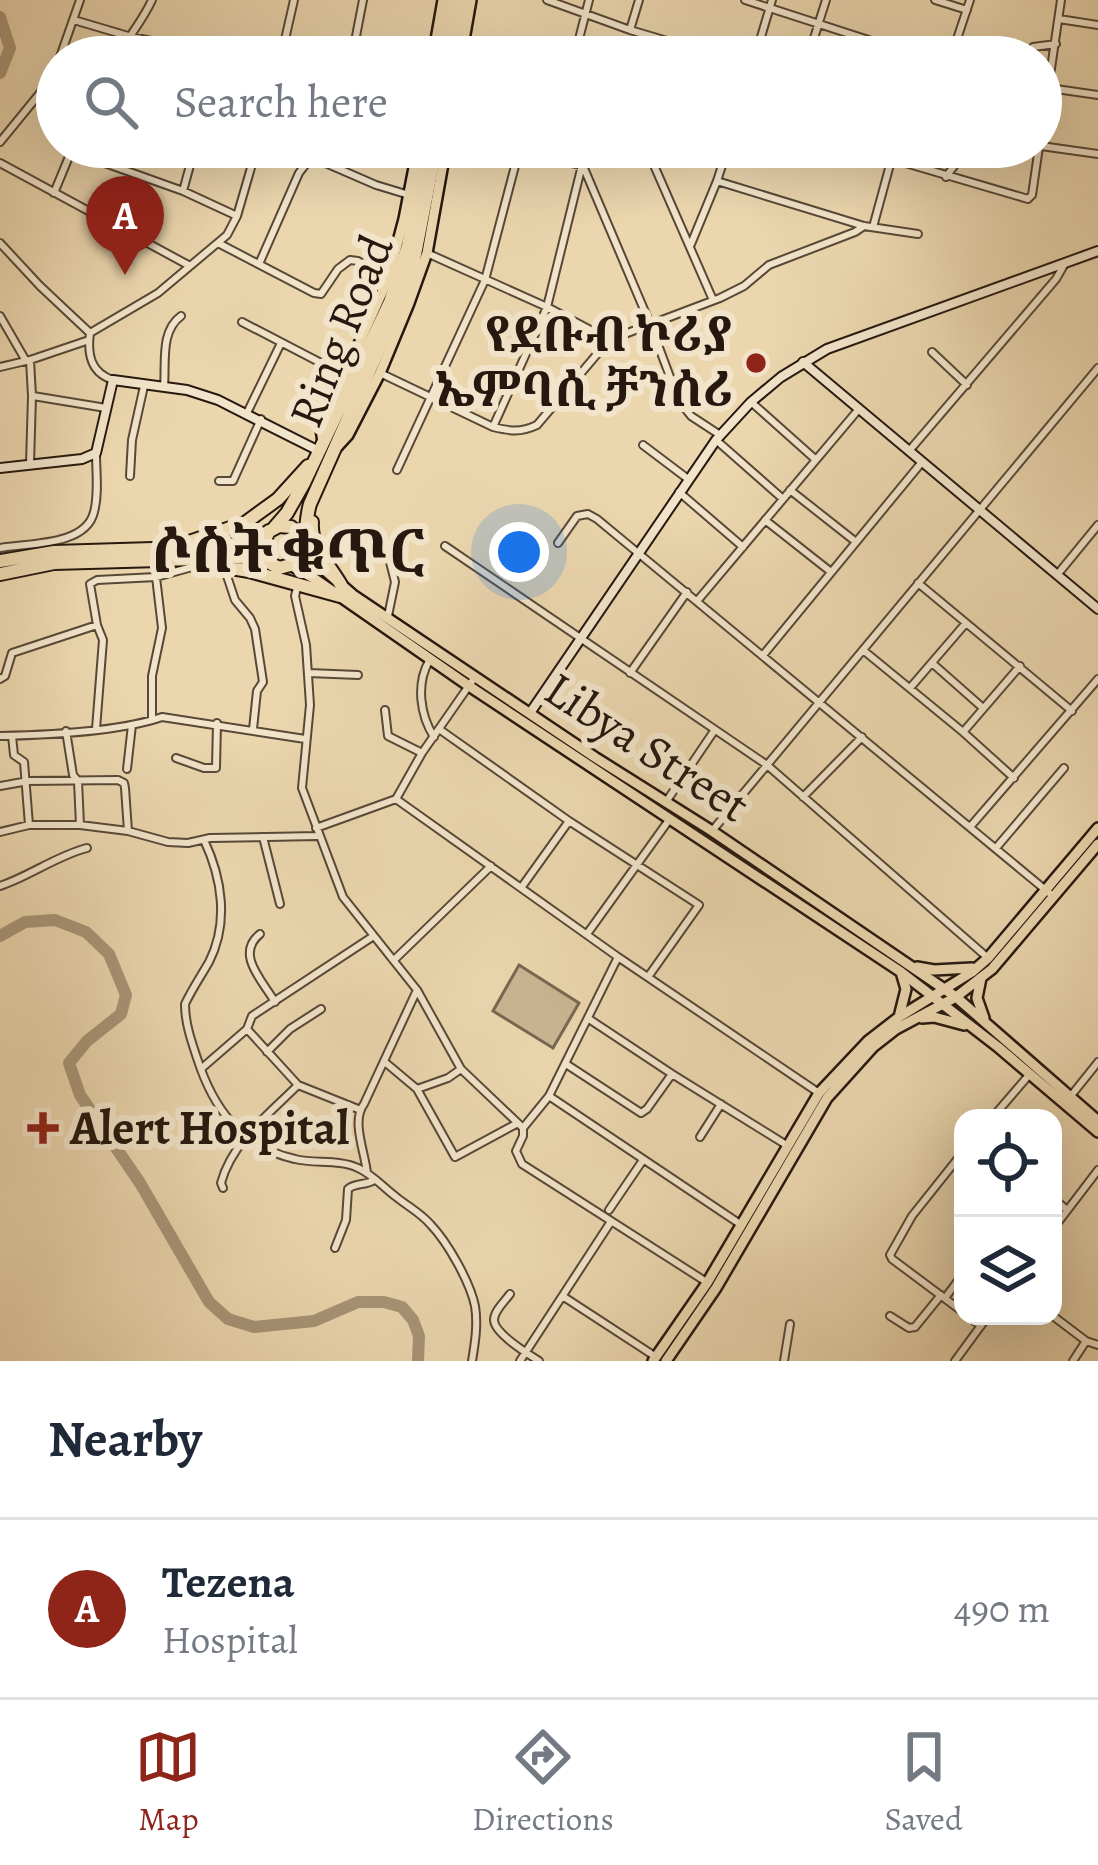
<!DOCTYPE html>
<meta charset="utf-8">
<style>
:root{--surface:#fff;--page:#f2f2f3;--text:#1f2937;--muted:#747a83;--line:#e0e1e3;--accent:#8f2418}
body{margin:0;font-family:Alegreya,"Noto Serif Ethiopic",serif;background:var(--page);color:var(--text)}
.controls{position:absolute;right:36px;bottom:36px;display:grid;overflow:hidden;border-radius:24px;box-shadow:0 12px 48px #0002}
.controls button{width:108px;height:108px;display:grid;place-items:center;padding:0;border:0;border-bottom:3px solid var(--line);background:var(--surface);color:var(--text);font:60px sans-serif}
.you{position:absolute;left:519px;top:552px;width:42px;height:42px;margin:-30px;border:9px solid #fff;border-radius:50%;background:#1a73e8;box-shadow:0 0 0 18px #1a73e833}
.badge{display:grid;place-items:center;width:78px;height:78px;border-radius:50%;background:var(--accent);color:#fff;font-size:39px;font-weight:700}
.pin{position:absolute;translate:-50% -99px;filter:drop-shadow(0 3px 6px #0008)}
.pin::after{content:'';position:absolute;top:63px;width:42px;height:36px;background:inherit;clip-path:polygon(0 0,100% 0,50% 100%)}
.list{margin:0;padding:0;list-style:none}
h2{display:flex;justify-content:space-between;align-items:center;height:156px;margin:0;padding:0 48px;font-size:51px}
h2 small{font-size:39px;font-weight:400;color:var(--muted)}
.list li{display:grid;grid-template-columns:78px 1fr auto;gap:36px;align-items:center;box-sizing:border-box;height:180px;padding:0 48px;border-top:3px solid var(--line)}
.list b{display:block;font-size:45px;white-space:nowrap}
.list p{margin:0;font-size:39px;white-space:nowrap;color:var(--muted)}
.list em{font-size:39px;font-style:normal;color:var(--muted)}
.icon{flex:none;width:66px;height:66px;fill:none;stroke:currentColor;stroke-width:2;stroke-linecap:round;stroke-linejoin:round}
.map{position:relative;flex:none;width:1098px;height:1361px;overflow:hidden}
.search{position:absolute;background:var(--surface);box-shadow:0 12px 48px #0002;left:36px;right:36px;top:36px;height:132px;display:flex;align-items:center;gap:30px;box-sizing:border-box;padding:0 42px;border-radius:66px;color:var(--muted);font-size:45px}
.sheet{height:336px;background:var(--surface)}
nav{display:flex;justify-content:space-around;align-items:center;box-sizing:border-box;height:168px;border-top:3px solid var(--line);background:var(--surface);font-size:33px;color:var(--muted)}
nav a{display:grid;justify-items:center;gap:6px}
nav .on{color:var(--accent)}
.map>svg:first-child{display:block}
</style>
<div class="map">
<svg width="1098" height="1361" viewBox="0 0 1098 1361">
<rect width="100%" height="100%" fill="#ebd6ae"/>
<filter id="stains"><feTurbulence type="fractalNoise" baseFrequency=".00167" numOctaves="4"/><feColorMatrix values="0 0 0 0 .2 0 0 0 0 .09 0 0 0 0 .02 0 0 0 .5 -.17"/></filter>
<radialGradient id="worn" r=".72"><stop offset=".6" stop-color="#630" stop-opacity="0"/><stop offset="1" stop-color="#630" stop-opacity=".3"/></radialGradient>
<path fill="#cab693" stroke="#786751" stroke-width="3" d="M519,965l60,38 -26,45 -60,-37z"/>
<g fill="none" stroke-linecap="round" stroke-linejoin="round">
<path stroke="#a89578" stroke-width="12" d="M0,17l10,31 -10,25
M0,936l25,-14 30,-2 31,12 23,22 17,41 -5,19 -34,27 -18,22 11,32 60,88 69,119 19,17 26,8 60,-6 44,-19h26l18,5 11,13 6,16 -1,25"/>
<g stroke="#574837" stroke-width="10">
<path id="street" d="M547,0l83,30 91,27
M745,0l176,57
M935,0l32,10
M1059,19l39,6
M74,20l54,16 96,21
M630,30l9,-30
M462,51l46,6
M60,57l20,-57
M117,57c11,-20 25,-35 35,-57
M281,57l13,-57
M352,57l11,-57
M587,57l-8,-18 10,-39
M755,57l17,-57
M808,57l18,-57
M951,57l19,-57
M1026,57l7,-10 23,-3
M1049,88l49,7
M1041,137l20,-137
M0,142l45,-55 12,-25
M1041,146l57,8
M485,147l97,18 -35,142 -54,120
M575,147l76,179 28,75 12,15 29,19
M646,147l67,153
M851,147l177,52 4,-4 7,-48
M71,151l112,40 54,25
M0,163l190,103
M946,177l22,-30
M717,181l147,45 54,8
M183,191l12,-44
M54,193l19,-46
M873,227l18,-66
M0,243l40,43 50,47c-3,22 1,40 23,47
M218,243l96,50 7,1 17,-25 12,-9 8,1 30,18
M691,244l26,-63 11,-34
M429,254l118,53 62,33
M259,264l40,-91 11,-14h6l60,26 33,10
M0,316l26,45
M242,322l102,53
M90,333l68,-40 69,-58 10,-19 20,-69
M932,352l35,33
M30,360l2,36 -2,68
M0,367l30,-7 59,-20
M380,373l113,54c17,4 27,6 44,-2l72,-85 111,-42 24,-12 25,-21 86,-33 9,-6
M164,387c2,-24 -4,-56 17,-71
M33,396l73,12
M751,402l64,57
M247,413l34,-70
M716,440l67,59
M643,445l45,34
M909,451l147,-172 8,-14
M397,470l88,-190 35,-133
M130,476l2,-36 12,-54
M219,481h14l28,-62
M790,490l66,52
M679,492l64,55
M765,520l66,52
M558,543l19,-27 11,-2 9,5 457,378
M445,546l322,219 221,193
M0,548c29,-5 86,-2 94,-36 5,-18 2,-40 2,-59
M387,550l8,32 -7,34
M225,570l10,30 15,18 5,11 8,53 -6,9 -4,38
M1057,575l41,-50
M918,583l154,128
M297,588l-2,8 11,49 4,60 -8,83 41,109 74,93 44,79 62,59v8l-7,15 6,13 186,119
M698,600l160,-190
M863,650l100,82 51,46
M764,654l158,-192
M429,661c-13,23 -9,54 5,76
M932,663l51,45
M309,673l49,2
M630,673l57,-81
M0,679l5,-3 7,-23 85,-28
M910,688l56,-65
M385,710l3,26 34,17
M152,720v-44l10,-48 -6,-51
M96,729l7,-89 -6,-15 -7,-41 7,-4 59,-3 47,-13
M439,729l130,92 130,84 -51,72
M66,731l7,44 5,6 2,44
M964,731l56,-65
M0,736c47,-1 119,-4 162,-19l143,22
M12,736l2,19 10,7 5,63
M176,758l28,10h12l1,-45
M127,769l5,-44
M0,786l28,-5 90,-1 6,3 1,5 3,43
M803,797l59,-60
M396,799l222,158 201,136
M666,802l48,-71
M970,827l128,-148
M316,828l80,-29 26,-46 53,-76
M712,831l386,-463
M0,832l29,-7h51l48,6 40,11 20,1 22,-5 107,-2
M263,837l17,67
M204,840c18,38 25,83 5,122 -8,14 -17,27 -24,42 0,19 6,36 12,54 16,50 44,89 98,101 20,5 44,0 63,9 14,6 25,19 37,28 12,10 26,17 36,29 17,18 39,57 44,81 3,18 0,37 -3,55
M996,848l68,-80
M0,886c30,-10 56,-30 87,-38
M521,888l48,-67
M260,934c-25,20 2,46 15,68
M587,934l82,-114
M394,960l97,-94
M589,1019l83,55 116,72
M247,1029l51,56 60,24
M267,1052l23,-23 31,-20
M386,1063l31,26 38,68 61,-33
M566,1064l75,49 6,-4 25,-35
M202,1068l45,-39 5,-13 120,-79
M417,1089l31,-11 13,-9
M549,1096l191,128
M1070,1097l28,-35
M992,1118l37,-43
M523,1128l26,-32 69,-139
M700,1137l21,-33
M963,1152l-51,64 -22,39 2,4 71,53
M367,1173c-2,-21 -16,-52 -3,-69l53,-114
M223,1188l-2,-5c11,-41 48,-69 77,-98
M1053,1198l14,12
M609,1210l34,-50
M1053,1229l45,-59
M335,1248l11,-28 2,-31c8,-7 18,-3 26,-9
M510,1294c-5,7 -16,17 -16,26 0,13 34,34 45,41
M564,1297l92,60
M945,1298l18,-24
M890,1316l19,12 6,-1 26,-32
M968,1316l13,10
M1053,1316l33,25 12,4
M520,1361l90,-138
M784,1361l6,-37
M955,1361l33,-45
M1073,1361l13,-20"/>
</g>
<g stroke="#26180f" stroke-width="12">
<path id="secondary" d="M803,362l295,247
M0,468l82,-9 14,-6 17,-73 74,10 31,10 101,51
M530,713l186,-273 35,-38 30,-25 46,-28 271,-98"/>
</g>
<g stroke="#26180f" stroke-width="14">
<path id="primary" d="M433,57l10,-57
M461,57l10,-57
M323,442l-2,-13 4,-9 63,-141 16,-60 14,-72
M337,447l11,-12 32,-62 29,-70 18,-50 19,-106
M304,552l49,43 243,163 116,73 244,166 142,124
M292,566l23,13 154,107 432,286 97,75 100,85
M917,967l17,3 38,-2
M981,978l-4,20 7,20
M899,1017l7,-28 -5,-17
M922,1018l12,-1 30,8
M653,1361l54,-78 112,-190 49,-52 31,-24 73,-45 16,-14 110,-130
M666,1361l50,-73 111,-190 46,-51 23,-18 60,-32 36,-28 106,-125"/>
</g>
<g stroke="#26180f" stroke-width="16">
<path id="highway" d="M442,57l10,-57
M451,57l10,-57
M312,522c-2,25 17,42 29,63
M274,528l13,-15 17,-30 86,-181 18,-56 19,-99
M269,531l-7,15 6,16 11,6 19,-5c10,-15 6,-40 12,-59l93,-209 10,-30 23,-118
M186,543l59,-20 33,-24 30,-33
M0,561l54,-9 165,-5 32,-6 28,-15 12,1 12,13
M207,564l42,7 91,25
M0,574l54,-11 210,-6"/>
</g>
<use href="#street" stroke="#f2e4ca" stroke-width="6"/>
<use href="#secondary" stroke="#f2e4ca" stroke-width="8"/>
<use href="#primary" stroke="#ebd6ae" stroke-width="9"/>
<use href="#highway" stroke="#ebd6ae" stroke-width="12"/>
</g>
<g fill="#8f2418" stroke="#f2e4ca" stroke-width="4.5">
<circle cx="756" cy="363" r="12"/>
<path d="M37 1110h12v12h12v12h-12v12h-12v-12h-12v-12h12z"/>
</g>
<g text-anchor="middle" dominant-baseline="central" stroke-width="12" stroke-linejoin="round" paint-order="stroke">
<g font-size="48" fill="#26180f" stroke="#f2e4ca">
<text transform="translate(341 331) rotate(-68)">Ring Road</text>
<text transform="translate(647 747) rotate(33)">Libya Street</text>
</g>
<g font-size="48" font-weight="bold" fill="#26180f" stroke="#f2e4ca" text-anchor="end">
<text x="732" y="335">የደቡብ ኮሪያ<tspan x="732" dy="55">ኤምባሲ ቻንሰሪ</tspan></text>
<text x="70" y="1128" text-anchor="start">Alert Hospital</text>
</g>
<g font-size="60" font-weight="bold" fill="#26180f" stroke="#f2e4ca">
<text x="289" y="552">ሶስት ቁጥር</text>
</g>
</g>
<rect width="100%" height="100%" filter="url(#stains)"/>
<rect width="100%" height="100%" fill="url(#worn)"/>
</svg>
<div class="controls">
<button><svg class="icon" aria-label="locate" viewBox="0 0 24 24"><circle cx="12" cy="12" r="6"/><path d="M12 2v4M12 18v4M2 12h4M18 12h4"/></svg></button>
<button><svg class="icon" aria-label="layers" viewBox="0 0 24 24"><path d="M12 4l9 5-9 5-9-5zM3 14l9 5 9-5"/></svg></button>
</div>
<div class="you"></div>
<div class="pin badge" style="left:125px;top:275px">A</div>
<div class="search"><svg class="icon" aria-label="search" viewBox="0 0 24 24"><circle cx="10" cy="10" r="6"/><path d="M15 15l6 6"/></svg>Search here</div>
</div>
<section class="sheet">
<h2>Nearby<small></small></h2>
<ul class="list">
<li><span class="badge">A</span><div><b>Tezena</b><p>Hospital</p></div><em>490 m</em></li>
</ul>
</section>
<nav>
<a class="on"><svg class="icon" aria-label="map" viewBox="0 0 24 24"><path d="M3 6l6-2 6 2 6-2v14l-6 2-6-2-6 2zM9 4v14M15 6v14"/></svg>Map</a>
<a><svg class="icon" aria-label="directions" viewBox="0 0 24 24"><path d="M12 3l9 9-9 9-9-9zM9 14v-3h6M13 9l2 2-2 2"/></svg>Directions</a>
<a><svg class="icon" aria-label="saved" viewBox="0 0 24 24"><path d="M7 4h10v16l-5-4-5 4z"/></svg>Saved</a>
</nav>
